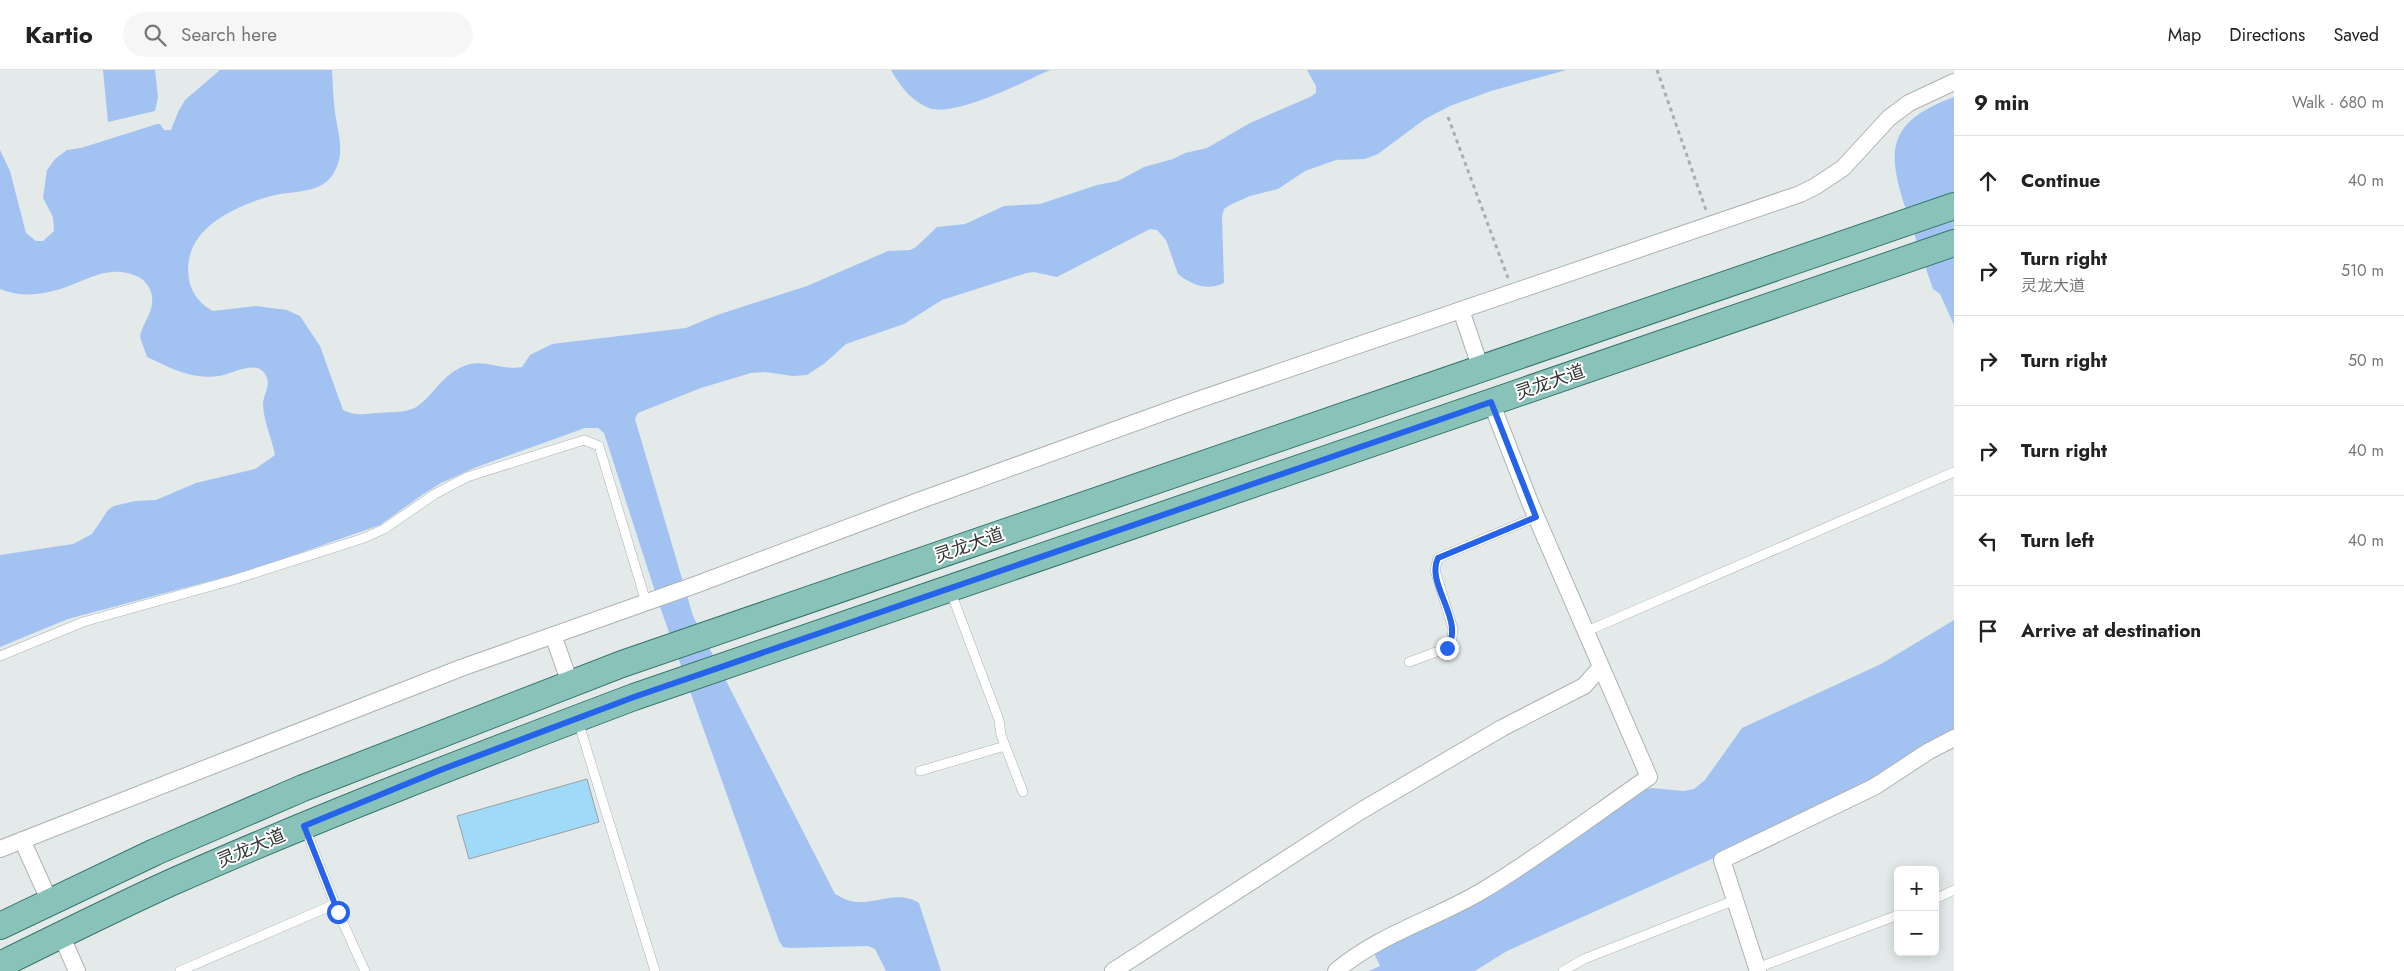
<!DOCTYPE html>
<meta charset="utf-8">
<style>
:root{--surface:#fff;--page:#f6f6f6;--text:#222;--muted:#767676;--line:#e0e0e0}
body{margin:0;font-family:Jost,"Noto Sans SC",sans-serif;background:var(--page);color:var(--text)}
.controls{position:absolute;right:15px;bottom:15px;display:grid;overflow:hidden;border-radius:8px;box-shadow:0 2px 12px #0003}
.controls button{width:45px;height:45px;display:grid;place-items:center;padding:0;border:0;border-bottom:1px solid var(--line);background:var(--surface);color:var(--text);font:25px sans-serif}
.stop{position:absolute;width:15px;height:15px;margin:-11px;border:4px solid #2563eb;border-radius:50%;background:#fff}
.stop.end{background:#2563eb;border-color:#fff;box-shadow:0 1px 5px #0008}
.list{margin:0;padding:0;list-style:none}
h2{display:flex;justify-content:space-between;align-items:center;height:65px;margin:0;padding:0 20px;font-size:21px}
h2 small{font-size:16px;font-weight:400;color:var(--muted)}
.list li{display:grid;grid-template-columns:32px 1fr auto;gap:15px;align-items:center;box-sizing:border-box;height:90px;padding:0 20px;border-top:1px solid var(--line)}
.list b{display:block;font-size:19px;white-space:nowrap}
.list p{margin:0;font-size:16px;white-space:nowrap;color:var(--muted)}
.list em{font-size:16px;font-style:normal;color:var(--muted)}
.icon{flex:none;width:28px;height:28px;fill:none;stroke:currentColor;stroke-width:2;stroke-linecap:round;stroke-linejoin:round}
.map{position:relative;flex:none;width:1954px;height:901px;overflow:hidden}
header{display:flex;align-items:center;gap:30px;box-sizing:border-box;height:70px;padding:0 25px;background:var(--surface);border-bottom:1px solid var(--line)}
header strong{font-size:24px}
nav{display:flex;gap:28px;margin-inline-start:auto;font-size:18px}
.search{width:350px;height:45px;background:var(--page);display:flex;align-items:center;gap:12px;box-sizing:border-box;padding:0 18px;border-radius:28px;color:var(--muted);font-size:19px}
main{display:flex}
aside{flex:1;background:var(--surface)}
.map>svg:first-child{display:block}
</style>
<header>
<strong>Kartio</strong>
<div class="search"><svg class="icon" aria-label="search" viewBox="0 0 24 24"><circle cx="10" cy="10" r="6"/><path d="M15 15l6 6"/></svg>Search here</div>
<nav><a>Map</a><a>Directions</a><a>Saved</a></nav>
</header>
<main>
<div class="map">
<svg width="1954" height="901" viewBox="0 0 1954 901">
<rect width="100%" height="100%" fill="#e4eaea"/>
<path fill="#a2c3f1" d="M103,0h52l3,27 -3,14 -47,11z
M220,0h112c1,14 1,28 3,42 3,23 12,44 -4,65 -13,17 -42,14 -60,19 -40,11 -90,35 -82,83 2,14 12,26 24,32l43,-5 31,4 13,6 20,30 23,64c11,6 22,4 34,3 11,-1 25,0 35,-4 17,-6 28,-34 52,-43 19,-8 38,5 58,1l8,-12 22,-11 134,-16 31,-13 90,-29 81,-35 22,-1 6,-3 21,-20 28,-3 39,-18 36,-2 57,-19 21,-4 26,-14 29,-8 12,-6 22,-5 43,-25 60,-26 6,-4v-7l-9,-16h259l-75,21 -41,15 -25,13 -47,35 -13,5 -29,1 -31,11 -27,18 -28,7 -20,9 -6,4 -2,7 2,67c-17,8 -32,2 -46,-9l-12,-34 -9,-10 -7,-1 -93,48 -23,-5 -7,1 -85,27 -38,24 -58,20 -21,19 -18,12 -14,1 -28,-4 -14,1 -50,15 -63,25 -3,6 58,197 142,278c8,4 14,8 23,8 21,1 41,-12 61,1l22,68h-55l-11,-22 -7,-3 -78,2 -7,-1 -4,-6 -119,-334 -56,-174 -6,-5h-13l-111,40 -33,15 -19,12 -42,30 -129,45 -183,49 -68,28v-92l73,-11 19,-10 16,-24 6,-4 21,-5 21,-1 40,-17 59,-14 20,-14c-3,-16 -12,-35 -12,-52 1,-10 9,-19 2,-29 -9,-15 -33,0 -46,2 -28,4 -48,-8 -72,-19l-7,-20c2,-14 14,-24 12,-40 -1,-10 -8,-19 -18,-22 -31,-11 -52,10 -81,16 -19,5 -35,5 -53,-2v-139l10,21 16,62 10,8h7l11,-10 -1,-14 -10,-19 4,-28 8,-11 12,-9 14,-2 76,-24h3l4,6h7l7,-18 7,-12z
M891,0h159c-25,11 -95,48 -121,38 -18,-7 -29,-22 -38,-38z
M1954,27v228l-14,-31 -7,-5c-9,-26 -17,-51 -26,-76 -21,-62 -21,-91 47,-116z
M1954,550v112l-88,54 -92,45 -267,120 -32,20h-106l11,-5 -7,-15 269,-161 10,-2 32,3 10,-2 11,-9 37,-52 139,-64z"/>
<path fill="#9fdaf9" stroke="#9b9fa2" d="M587,709l12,43 -130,37 -12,-43z"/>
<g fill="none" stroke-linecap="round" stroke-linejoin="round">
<g stroke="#adb2b3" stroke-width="10">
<path id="service" d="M950,520l49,130 2,15 22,57
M1585,562l369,-160
M0,586l83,-34 150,-42 131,-42 20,-9 51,-35 32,-17 117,-37 15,6 47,156
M1409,592l38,-14 5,-10 1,-9 -18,-59 3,-12 98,-41
M578,651l77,250
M920,701l85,-25
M305,758l33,84 27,59
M1935,829l19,-9
M1757,898l141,-53
M180,901l155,-67
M1563,901l21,-12 151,-59"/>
</g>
<g stroke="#adb2b3" stroke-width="18">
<path id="minor" d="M1461,240l20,59
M553,565l17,48
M22,770l28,62
M0,779l461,-181 234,-83 226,-85 271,-98 608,-208 16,-8 27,-18 46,-50 20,-15 45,-21
M61,865l16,36
M1113,901l246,-159 143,-84 82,-42 16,-18
M1336,901c42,-36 99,-52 146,-80 58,-35 112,-76 167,-114l-118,-272 -40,-103
M1758,901l-36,-111 152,-73 55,-36 25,-13"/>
</g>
<g stroke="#38766c" stroke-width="28">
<path id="primary" d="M0,856l155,-74 148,-64 319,-124 1332,-458
M0,895c57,-28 113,-56 170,-82 153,-68 308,-127 464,-186l1320,-454"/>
</g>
<path stroke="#a9aeae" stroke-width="3" stroke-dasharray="4 4" stroke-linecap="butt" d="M1657,0l49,140
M1448,47l60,161"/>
<use href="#service" stroke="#fff" stroke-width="9"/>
<use href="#minor" stroke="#fff" stroke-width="16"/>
<use href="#primary" stroke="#89c2b8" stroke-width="26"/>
</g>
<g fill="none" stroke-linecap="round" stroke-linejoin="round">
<path stroke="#2563eb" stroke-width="6" d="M338,842l-34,-86 139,-57 191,-72 857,-295 45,115 -98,41c-13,26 28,63 9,90"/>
</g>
<g text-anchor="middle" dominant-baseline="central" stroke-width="4" stroke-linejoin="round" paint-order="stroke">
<g font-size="18" fill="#333535" stroke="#fff">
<text transform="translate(1550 312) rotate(-19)">灵龙大道</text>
<text transform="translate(969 475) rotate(-19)">灵龙大道</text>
<text transform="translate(251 778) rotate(-23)">灵龙大道</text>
</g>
</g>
</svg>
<div class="controls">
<button>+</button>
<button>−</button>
</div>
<div class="stop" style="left:338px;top:842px"></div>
<div class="stop end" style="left:1447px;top:578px"></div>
</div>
<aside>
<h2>9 min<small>Walk · 680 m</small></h2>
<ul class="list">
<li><svg class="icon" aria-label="ahead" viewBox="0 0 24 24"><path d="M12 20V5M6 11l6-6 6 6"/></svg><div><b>Continue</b></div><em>40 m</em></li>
<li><svg class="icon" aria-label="right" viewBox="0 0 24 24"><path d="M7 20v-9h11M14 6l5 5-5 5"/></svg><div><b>Turn right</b><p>灵龙大道</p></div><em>510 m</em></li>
<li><svg class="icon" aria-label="right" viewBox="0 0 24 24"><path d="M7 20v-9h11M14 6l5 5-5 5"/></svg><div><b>Turn right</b></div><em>50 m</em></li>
<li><svg class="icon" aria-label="right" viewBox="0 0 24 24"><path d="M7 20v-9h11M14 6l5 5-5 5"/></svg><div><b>Turn right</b></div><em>40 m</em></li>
<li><svg class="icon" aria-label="left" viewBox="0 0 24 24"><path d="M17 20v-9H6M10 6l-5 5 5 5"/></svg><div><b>Turn left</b></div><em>40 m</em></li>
<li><svg class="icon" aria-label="arrive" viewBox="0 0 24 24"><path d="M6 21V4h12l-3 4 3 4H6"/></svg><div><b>Arrive at destination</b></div></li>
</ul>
</aside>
</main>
